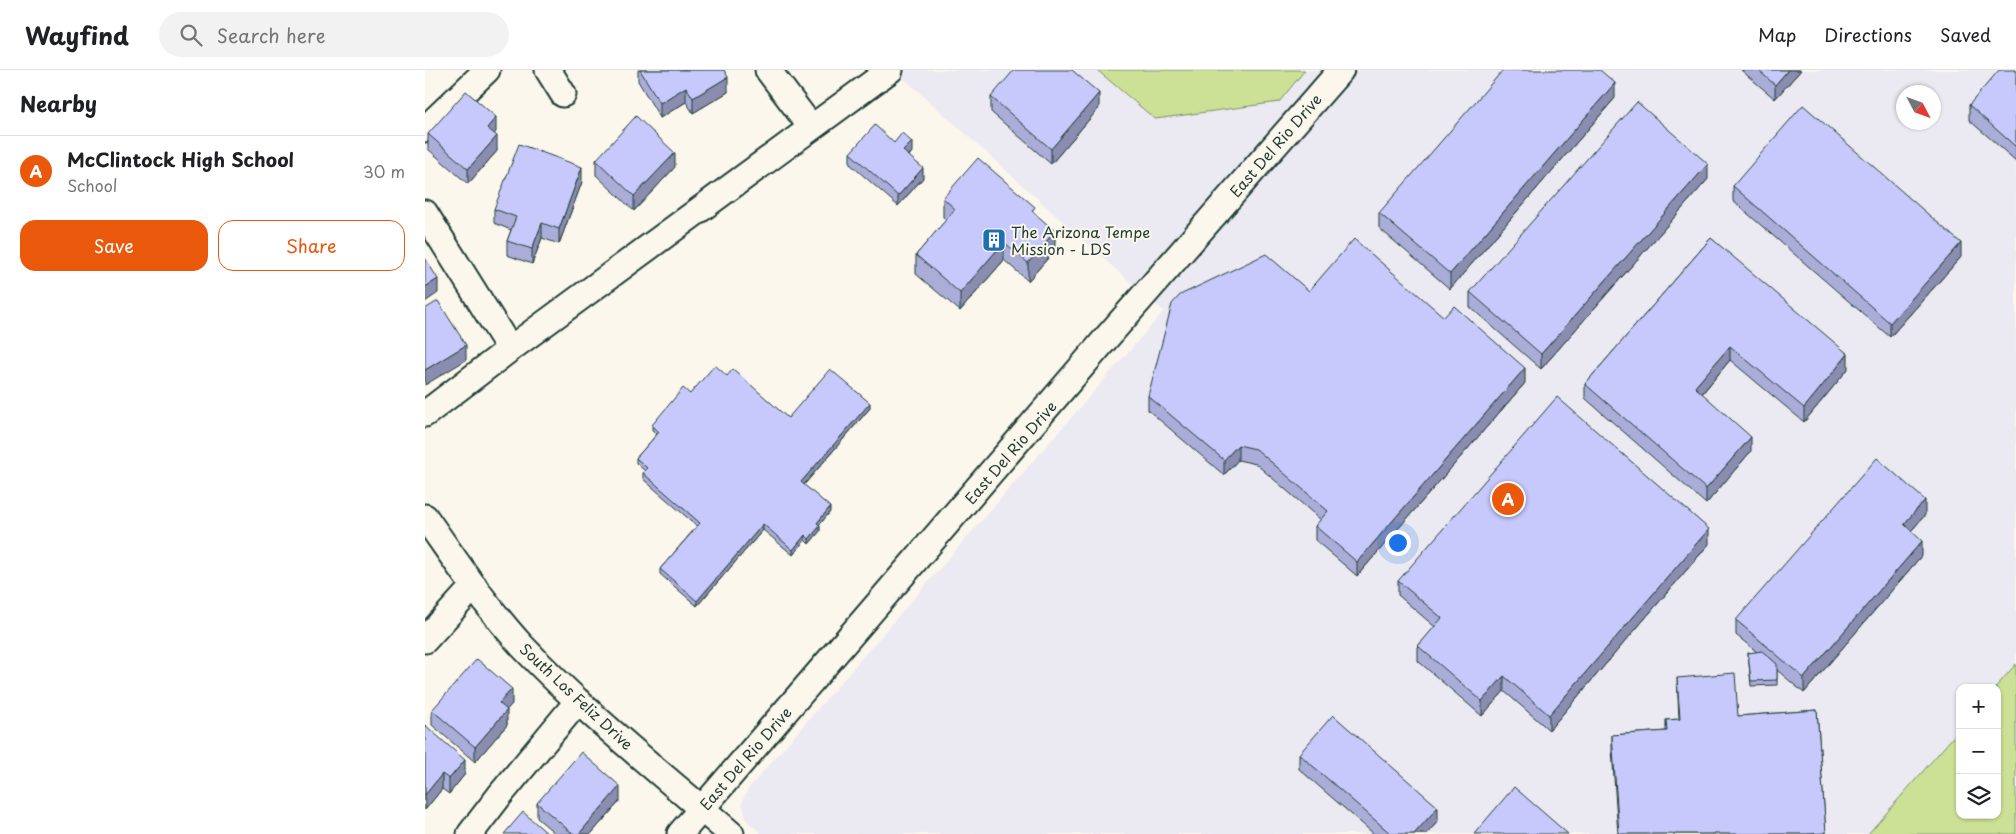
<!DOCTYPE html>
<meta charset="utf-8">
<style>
:root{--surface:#fff;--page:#f2f2f2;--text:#202124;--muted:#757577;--line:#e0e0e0;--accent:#ea580c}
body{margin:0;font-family:"Playpen Sans",sans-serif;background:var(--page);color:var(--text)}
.controls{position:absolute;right:15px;bottom:15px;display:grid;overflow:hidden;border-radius:10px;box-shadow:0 1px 4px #0004}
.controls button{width:45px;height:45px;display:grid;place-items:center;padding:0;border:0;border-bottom:1px solid var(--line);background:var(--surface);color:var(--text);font:25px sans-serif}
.compass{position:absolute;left:1471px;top:15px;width:45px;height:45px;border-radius:50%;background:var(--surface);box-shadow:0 1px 4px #0004;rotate:131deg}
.you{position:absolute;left:972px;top:472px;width:18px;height:18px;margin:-12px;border:4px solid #fff;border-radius:50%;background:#1a73e8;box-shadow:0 0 0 8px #1a73e833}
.badge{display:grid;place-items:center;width:32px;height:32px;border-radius:50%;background:var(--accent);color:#fff;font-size:16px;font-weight:700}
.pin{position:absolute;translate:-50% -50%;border:2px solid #fff;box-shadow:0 1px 5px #0006}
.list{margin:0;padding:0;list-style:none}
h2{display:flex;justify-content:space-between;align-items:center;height:65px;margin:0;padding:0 20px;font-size:21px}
h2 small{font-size:16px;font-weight:400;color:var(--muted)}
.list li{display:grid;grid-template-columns:32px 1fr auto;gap:15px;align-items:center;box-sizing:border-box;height:70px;padding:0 20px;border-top:1px solid var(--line)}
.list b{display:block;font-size:19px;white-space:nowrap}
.list p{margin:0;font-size:16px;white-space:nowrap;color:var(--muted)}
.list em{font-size:16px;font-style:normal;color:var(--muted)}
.actions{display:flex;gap:10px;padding:15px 20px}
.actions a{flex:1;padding:11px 0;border:1px solid var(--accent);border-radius:15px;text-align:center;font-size:18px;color:var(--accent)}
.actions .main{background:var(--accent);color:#fff}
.icon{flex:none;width:28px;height:28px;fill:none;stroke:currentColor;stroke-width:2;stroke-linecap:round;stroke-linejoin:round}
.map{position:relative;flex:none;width:1591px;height:764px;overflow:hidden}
header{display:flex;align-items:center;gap:30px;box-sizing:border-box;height:70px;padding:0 25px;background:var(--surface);border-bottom:1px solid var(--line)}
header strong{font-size:24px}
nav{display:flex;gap:28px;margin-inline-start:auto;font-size:18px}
.search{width:350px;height:45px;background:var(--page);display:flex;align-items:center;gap:12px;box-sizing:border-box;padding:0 18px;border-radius:28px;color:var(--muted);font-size:19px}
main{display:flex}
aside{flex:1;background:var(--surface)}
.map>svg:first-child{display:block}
</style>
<header>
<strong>Wayfind</strong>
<div class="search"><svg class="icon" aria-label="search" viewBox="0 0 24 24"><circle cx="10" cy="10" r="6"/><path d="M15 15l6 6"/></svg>Search here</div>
<nav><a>Map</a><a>Directions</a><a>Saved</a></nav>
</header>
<main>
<aside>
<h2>Nearby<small></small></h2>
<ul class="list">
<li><span class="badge">A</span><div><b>McClintock High School</b><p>School</p></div><em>30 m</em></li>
</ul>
<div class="actions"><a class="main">Save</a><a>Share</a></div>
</aside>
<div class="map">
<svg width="1591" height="764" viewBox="0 0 1591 764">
<rect width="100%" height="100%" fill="#fbf7ec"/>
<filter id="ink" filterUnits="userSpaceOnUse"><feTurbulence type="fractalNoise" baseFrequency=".02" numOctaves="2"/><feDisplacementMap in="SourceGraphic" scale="10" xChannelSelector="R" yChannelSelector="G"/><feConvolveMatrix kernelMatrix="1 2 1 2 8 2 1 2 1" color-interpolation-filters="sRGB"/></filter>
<g filter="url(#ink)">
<path fill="#ebe9f1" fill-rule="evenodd" d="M477,0h1114v764h-1254l-15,-13 -5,-18 6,-14 416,-478 -34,-29 -232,-209zM1478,22h30v30h-30zM1535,618h37v127h-37z"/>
<path fill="#cde196" stroke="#768f65" d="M672,0h208l-26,32 -124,17z
M1591,594v170h-148l92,-105v86h37v-127h-2z"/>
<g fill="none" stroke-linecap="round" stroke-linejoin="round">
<g stroke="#1f3d34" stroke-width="29">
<path id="minor" d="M123,0l15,24
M343,0l43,57
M0,59l62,-59
M0,143l85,136
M0,344l85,-65 380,-279
M0,447c31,44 61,90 98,130 64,68 138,126 208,187
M0,570l49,-54
M45,764l30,-39 78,-94
M255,764l429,-499 232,-265"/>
</g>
<use href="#minor" stroke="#fbf7ec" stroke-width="25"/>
</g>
<path fill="#abadd9" stroke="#1f3d34" d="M213,0h86l4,22 -35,21 -7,-11 -26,16 -22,-37z
M1316,0h60l-26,29z
M1591,0v91l-47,-41v-15z
M566,27l108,11 -48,56 -60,-52z
M1190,28l-165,191 -71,-61v-15z
M71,62l-2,2 3,17 -29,33 -40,-35v-15z
M469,73l18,9 -3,4 14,22 -25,28 -48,-42v-11z
M171,90l79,7 -41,44 -38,-36z
M1283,109l-167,190 -71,-62v-15z
M157,112l-23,62 -17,-6 -10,26 -25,-9v-14l4,-11 -17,-7v-14z
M1308,116l228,71 -71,80 -157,-136z
M518,128l92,15 20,37 -27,31 -24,-21 -44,51 -44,-37v-19l30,-35 -3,-3z
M1286,168l137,131 -44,53 -74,-62 -28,34 49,57 -45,53 -121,-106v-14z
M884,221l135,26 81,66 -168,193 -42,-36v-14l6,-6 -65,-56 -18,-4 -14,15 -76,-65v-14z
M302,306l61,42 82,-10 -66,77 26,27 -11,13 1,6 -11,13 -4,-4 -12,15 -30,-25 -66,76 -37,-32v-5l37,-43 -54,-47v-6l2,-2 -9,-8v-5l21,-24 -5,-4v-5l38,-31z
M1500,445l-14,16 11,24 -118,138 -27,-23v15l-26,1 -3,-33 9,-1 -21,-17v-15z
M1284,474l-160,186 -45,-39 -22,25 -64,-55v-15l17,-19 -37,-32v-14z
M1252,608l61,38 79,-6 9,124h-208l-6,-84v-15l54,-4v-11l13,-1z
M87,634l-6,6 1,15 -32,37 -43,-37v-15z
M0,655l40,49 -16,20 -7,-5 -17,21z
M874,684l139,67 -11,13h-53l-75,-65z
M195,731l-29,33h-35l-19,-16v-15z"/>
<path fill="#8b8db0" stroke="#1f3d34" d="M1363,0h13l-26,29v-14z
M303,7v15l-35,21v-15z
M1190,13v15l-165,191v-15z
M261,17v15l-26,16v-15z
M674,23v15l-48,56v-15z
M71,47v15l-9,11v-15z
M72,66v15l-29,33v-15z
M487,72v10l-9,9v-10z
M250,83v14l-41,44v-15z
M1283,94v15l-167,190v-15z
M157,97v15l-23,62v-15z
M498,98v10l-25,28v-10z
M117,153v15l-10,26v-15z
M630,161v19l-27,31v-18z
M579,172v18l-44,51v-18z
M1536,173v14l-71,80v-14z
M13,209v14l-13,9v-15z
M41,275v15l-41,25v-15z
M1305,276v14l-35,42v-15z
M1423,284v15l-44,53v-14z
M1100,298v15l-168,193v-14z
M445,333v5l-69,80v-6z
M1326,367v14l-45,53v-15z
M813,375v15l-14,15v-15z
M1500,430v15l-21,24v-15z
M405,437v5l-13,16v-5z
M338,454v6l-66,76v-5z
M395,456v5l-11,13v-5z
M1284,459v15l-160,186v-15z
M380,465v5l-12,15v-5z
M1497,471v14l-118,138v-15z
M1079,606v15l-22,25v-15z
M87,619v15l-13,14v-15z
M82,640v15l-32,37v-15z
M40,690v14l-16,20v-15z
M17,704v15l-17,21v-15z
M195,716v15l-29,33h-12z
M1013,737v14l-11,13h-13z"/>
<path fill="#c7c9fc" stroke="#1f3d34" d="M215,0h84l4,7 -35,21 -7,-11 -26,16z
M589,0h58l27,23 -48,56 -60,-52z
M1078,0h97l15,13 -165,191 -71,-61z
M1333,0h30l-13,15z
M1574,0h17v77l-47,-42z
M41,21l30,26 -9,11 10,8 -29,33 -40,-35z
M1212,32l71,62 -167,190 -71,-62z
M1378,35l158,138 -71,80 -157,-137z
M211,46l39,37 -41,43 -38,-36z
M450,55l19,18 8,-10 10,9 -9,9 20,17 -25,28 -48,-43z
M94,74l63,23 -23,62 -17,-6 -10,26 -25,-8 9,-24 -22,-8z
M553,88l57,49 -3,4 23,20 -27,32 -24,-21 -44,51 -44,-38 39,-46 -12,-11z
M1286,168l137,116 -44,54 -74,-62 -35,41 56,50 -45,52 -121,-105z
M929,169l90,78 10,-11 71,62 -168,194 -42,-36 13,-15 -72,-62 -18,-4 -14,15 -76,-64 24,-92 8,-9 86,-41 43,37z
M0,188l13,21 -13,8z
M13,231l28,44 -41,25v-61z
M290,295l12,11 6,-7 55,49 42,-49 40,34 -69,79 29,25 -13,16 3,3 -11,13 -4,-4 -12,15 -30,-26 -66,77 -37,-32 40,-46 -57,-50 4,-5 -11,-10 23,-26 -7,-7 31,-37 7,6z
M1132,327l152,132 -160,186 -45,-39 -22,25 -64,-55 24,-28 -44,-37z
M1452,388l48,42 -21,24 18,17 -118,137 -68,-58z
M1337,581l15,13v16l-26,1 -3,-28z
M52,589l35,30 -13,14 8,7 -32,37 -43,-37z
M1310,603l3,43 79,-6 9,123 -19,1h-188l-7,-99 55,-4 -1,-11 14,-1 -3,-41z
M908,645l105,92 -24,27h-23l-92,-80z
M0,655l40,35 -16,19 -7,-5 -17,21z
M156,682l39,34 -41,48h-6l-36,-31z
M1089,717l54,47h-94z
M98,742l25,22h-44z"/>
</g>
<defs>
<g id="building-square" transform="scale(1.25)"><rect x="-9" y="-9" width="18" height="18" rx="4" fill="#1f6fb2" stroke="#fbf7ec"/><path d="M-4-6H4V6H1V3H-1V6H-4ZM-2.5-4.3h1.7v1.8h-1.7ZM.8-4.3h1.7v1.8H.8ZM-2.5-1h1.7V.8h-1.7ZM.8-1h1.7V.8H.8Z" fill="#fff"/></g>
</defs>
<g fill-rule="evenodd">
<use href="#building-square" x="569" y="170"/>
</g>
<g text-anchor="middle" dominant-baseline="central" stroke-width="4" stroke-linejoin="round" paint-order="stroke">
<g font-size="15" fill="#1f3d34" stroke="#fbf7ec">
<text transform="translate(850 75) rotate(-49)">East Del Rio Drive</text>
<text transform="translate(585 382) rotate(-49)">East Del Rio Drive</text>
<text transform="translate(152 626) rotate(43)">South Los Feliz Drive</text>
<text transform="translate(320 688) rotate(-49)">East Del Rio Drive</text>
</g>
<g font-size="15" fill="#1f3d34" stroke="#fbf7ec" text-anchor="start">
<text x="586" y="161">The Arizona Tempe<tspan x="586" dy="17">Mission - LDS</tspan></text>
</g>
</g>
</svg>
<div class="controls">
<button>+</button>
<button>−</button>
<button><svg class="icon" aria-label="layers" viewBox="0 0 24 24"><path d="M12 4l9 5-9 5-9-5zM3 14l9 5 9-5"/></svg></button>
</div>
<svg class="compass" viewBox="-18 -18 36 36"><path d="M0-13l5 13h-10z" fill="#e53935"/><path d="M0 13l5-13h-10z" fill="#757577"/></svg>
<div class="you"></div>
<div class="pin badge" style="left:1083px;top:429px">A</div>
</div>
</main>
